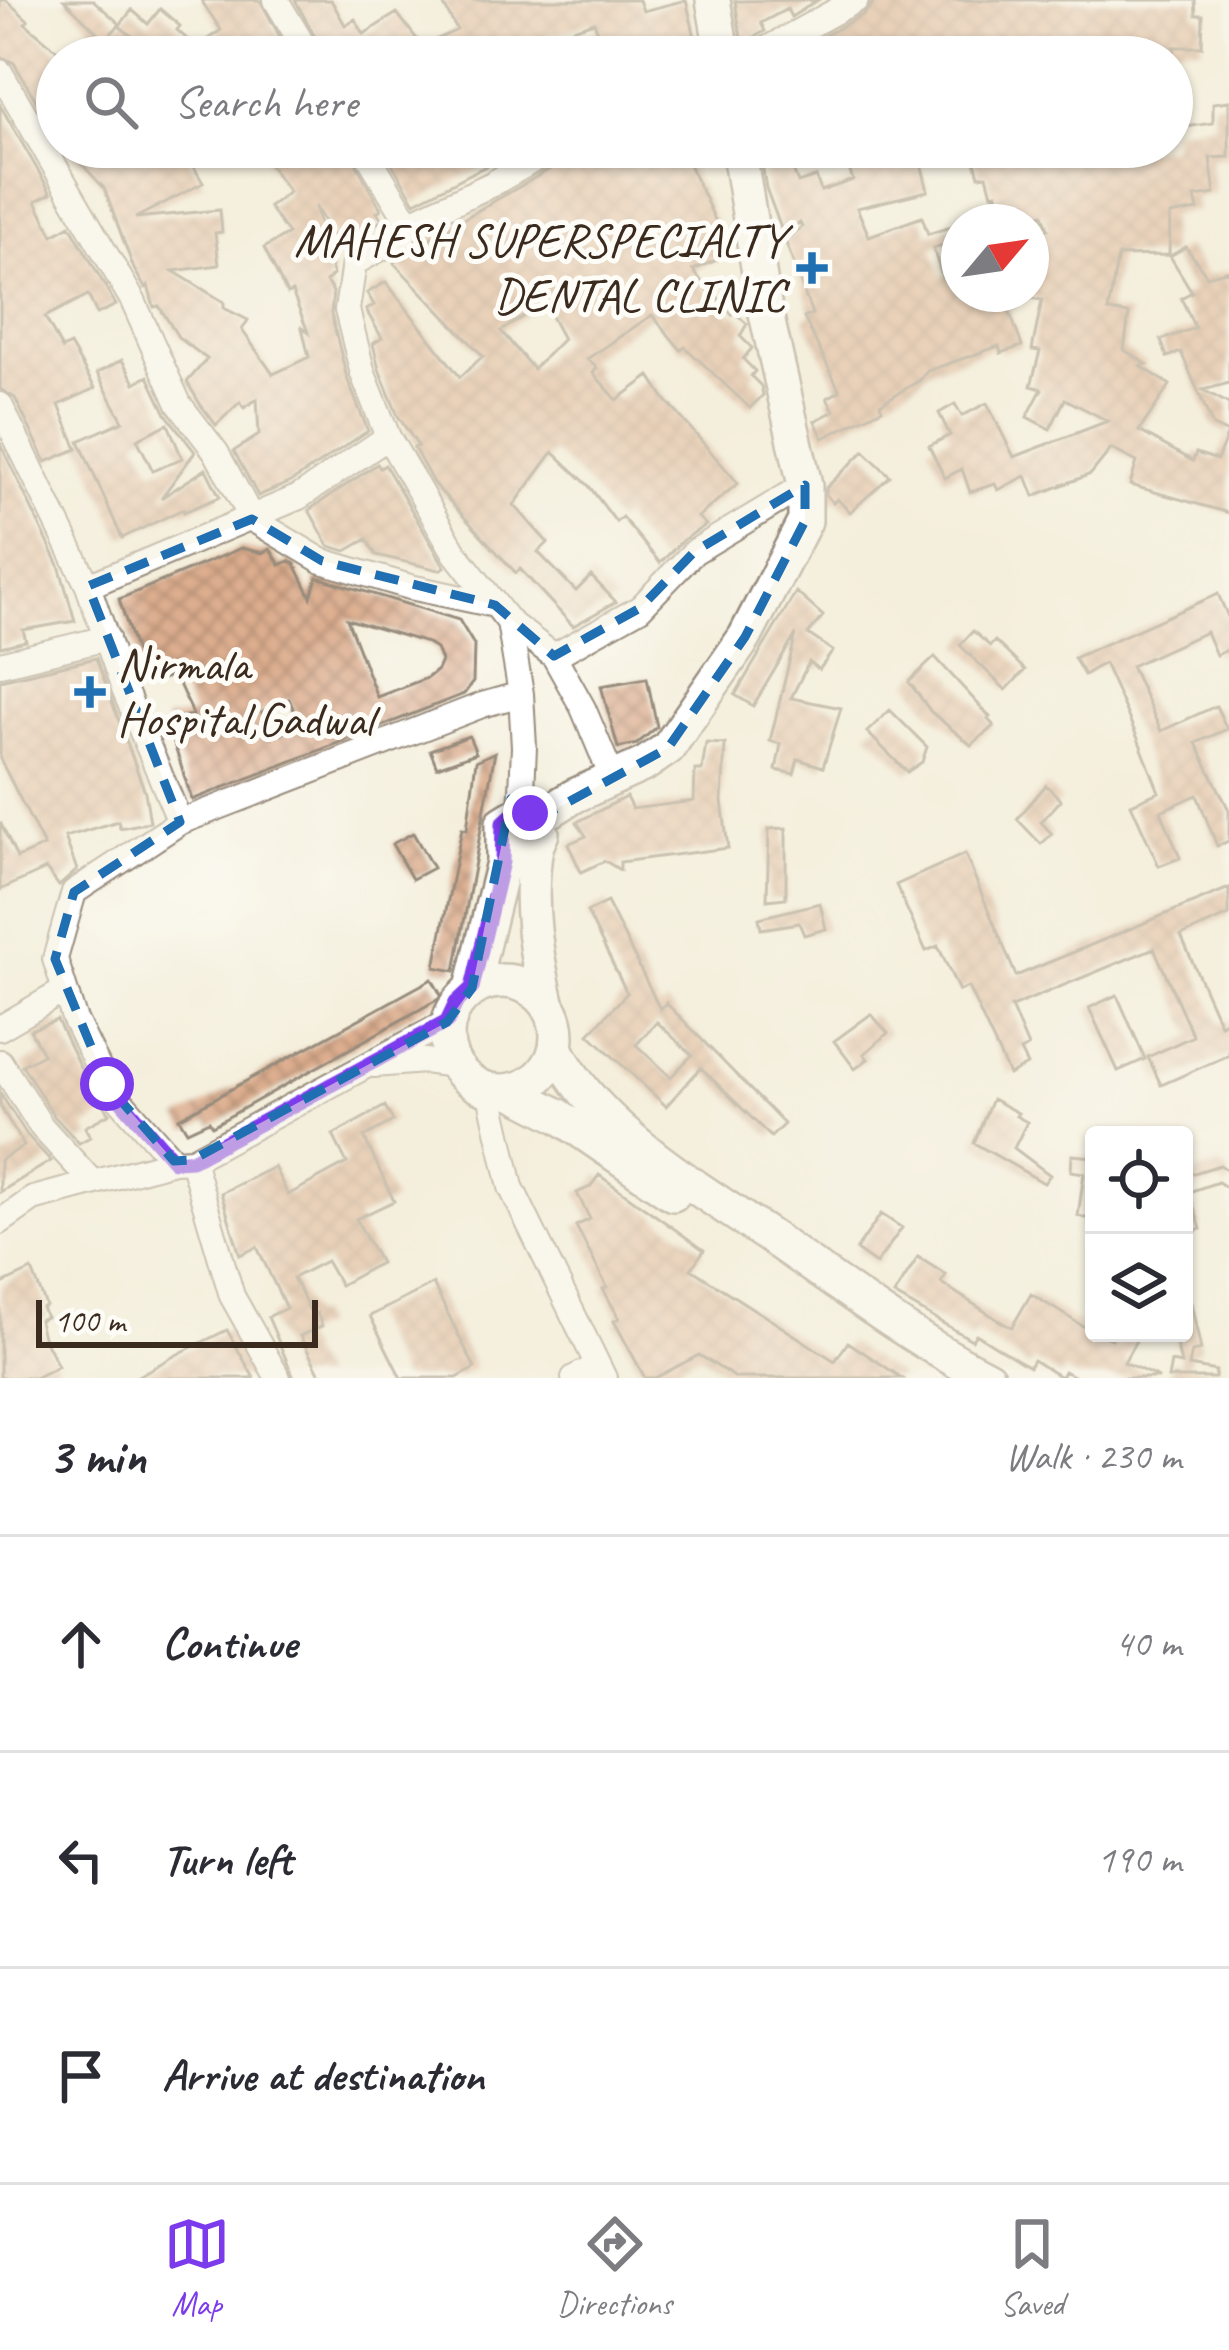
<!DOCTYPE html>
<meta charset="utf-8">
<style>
:root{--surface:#fff;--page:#f2f2f3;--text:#2b2b33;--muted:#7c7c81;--line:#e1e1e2;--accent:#7c3aed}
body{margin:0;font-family:Caveat,sans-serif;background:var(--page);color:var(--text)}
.controls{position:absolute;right:36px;bottom:36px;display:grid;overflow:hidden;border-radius:12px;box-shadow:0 3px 9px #0004}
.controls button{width:108px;height:108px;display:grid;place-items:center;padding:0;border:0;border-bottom:3px solid var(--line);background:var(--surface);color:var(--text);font:60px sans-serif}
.compass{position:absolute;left:941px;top:204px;width:108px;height:108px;border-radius:50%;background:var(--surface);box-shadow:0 3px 9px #0004;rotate:61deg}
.scale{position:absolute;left:36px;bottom:30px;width:282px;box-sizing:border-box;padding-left:12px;border:6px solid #3b2a1e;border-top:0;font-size:33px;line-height:42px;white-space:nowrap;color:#3b2a1e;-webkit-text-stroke:9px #fdfcf7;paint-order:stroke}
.stop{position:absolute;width:36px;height:36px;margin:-27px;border:9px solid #7c3aed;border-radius:50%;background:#fff}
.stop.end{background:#7c3aed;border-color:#fff;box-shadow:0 3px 12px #0008}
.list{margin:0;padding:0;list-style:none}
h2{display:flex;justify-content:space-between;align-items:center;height:156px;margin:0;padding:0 48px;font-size:51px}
h2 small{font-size:39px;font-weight:400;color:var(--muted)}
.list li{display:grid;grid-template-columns:78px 1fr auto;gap:36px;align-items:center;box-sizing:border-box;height:216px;padding:0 48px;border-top:3px solid var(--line)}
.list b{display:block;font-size:45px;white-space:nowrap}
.list em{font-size:39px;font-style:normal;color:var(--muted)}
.icon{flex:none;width:66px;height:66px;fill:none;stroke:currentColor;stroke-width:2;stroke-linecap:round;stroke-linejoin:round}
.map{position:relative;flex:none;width:1229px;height:1378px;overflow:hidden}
.search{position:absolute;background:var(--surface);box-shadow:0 3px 9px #0004;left:36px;right:36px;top:36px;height:132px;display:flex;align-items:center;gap:30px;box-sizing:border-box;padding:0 42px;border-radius:66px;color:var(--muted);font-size:45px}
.sheet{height:804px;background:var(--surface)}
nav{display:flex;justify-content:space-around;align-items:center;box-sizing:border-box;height:168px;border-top:3px solid var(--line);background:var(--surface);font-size:33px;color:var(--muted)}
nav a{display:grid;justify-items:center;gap:6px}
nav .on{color:var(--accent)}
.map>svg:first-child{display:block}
</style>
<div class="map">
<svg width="1229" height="1378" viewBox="0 0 1229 1378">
<defs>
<pattern id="building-cross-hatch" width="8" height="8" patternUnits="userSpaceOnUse" patternTransform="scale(3)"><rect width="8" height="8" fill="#ddae8f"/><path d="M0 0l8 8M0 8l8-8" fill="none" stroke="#b48e74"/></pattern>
</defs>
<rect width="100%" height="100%" fill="#fdfcf7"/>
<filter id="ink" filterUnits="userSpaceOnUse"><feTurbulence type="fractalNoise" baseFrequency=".00833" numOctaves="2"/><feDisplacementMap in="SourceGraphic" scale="24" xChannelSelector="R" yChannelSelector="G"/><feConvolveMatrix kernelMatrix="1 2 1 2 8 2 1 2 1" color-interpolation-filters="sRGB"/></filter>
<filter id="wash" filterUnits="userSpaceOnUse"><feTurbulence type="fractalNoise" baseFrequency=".004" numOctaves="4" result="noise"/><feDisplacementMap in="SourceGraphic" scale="48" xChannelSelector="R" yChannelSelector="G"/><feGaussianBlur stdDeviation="2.7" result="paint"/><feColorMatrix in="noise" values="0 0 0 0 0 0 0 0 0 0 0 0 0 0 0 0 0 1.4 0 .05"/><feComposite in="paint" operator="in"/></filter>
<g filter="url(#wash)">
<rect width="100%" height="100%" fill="#f4efdc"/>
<g id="blocks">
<path fill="url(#building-cross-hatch)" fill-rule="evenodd" d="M0,0h6l22,20 -3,3 32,27v77l-11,-9 -32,-55 -14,-7z
M64,0h29l27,24 -15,16z
M201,0h59l31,57h-151l7,-9 -28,-22 13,-16 16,14 12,-15 20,17 -3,4 19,17 25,-17z
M295,0h36l14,25 10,-6 9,15 33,-21 25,33 35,-16 -16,-30h198l4,11 43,-11 9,37 -10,3 -5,17h-21l-5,-7 -14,7h-89l47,-25 -4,-10 -109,35h-159z
M818,0l-27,17 -4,-8 -26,14 4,8 -23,13 -7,-43z
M875,0h320l1,15h7l-1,32h-28l1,10h-389l78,-43z
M1229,101v56l-19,1 5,36 -20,3 3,13 -28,5 -1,40 -51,1 -10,55 21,3 -5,36 23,14 -6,2 29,19 -31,46 54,30 3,-8 21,7 11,-27 -15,-7 -32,-74 -14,5 -6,-17 34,-12 -14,-30 11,-6 -22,-36 16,-9 21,29 22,-6v113l-26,7 26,14v109l-99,-28 7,-23 -26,-13 -20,25 -57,22 -8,-20 -28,14 -3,-6 -25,8 -8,-23 -17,9 -16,-32 21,-11 -11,-22 16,-9 7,12 25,-13 27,54 94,-36 -43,-22 -15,30 -23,-12 15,-28 -11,-3 9,-35 -8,-1 10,-50 -11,-2v-61l17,-8 -5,-15 -23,7v-9l-21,2 -2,-21 -5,1 -5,-19 -8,1 -8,-29h144v4l57,-4v-18l41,-6v-20z
M0,105l51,88 -15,8 17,34 17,-10 46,80 -19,9 -9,-19 -43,22 17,32 8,-4 25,43 -36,17 18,44 -31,13 -31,-64 -15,-9z
M66,147h103l11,12 7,-4 16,28 -68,35 85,-8 2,22 -7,1 4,32 -46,6 51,31v6l24,12 -6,10 31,44 36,-17 -7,-29 6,4 -16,-40 -5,2 -23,-46 24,-14 -19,-27 20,-15 -32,-45h90l34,62 -4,3 5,8 -17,11 3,5 -26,16 -27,-46 18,69 -7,7 7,10 -2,22 16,64 21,53 -77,51 -33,14 -24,-45 25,-16 -2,-36 -13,9 -4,-6 -24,23 -16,-21 -13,-22 20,-23 -29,-22 -19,-31 -5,1 -6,-21 -3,2 -11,-19 -30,-81z
M382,147h141l-108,55z
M572,147h109l50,107 -38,16 19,26 3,-2 17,21 2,-3 13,12 -7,12 12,12 -9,11 12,12 -4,5 10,10 2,9 -13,13 -65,-61 -4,3 -29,-35 -65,44 10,9 -4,5 24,27 33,-24 15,23 73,84 -40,34 8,8 -23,15 -23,23 -38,-46 -6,5 -27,-36 -36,-34 -39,53 34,38 -10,9 38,39 15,-15 25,26 -43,24 -53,-57 -4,4 -83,-90 -19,-35 4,-2 -20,-30 -19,-47 -6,-25 9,-6 -16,-28 8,-5 -7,-12 19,-11 74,95 23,-21 -89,-93 24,-18 146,-84zM544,303l19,36 -30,30 -32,-38z
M759,147h25l14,36 18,-6 5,14 32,-11 -12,-33h76l11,44 -71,17 12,28 53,-19 6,17 31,-10v16l-26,8 9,29 17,-8v25h44l19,52 -21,7 -2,-7 -72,25 -7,9 -40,24 2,5 -59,29 -8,-17 19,-10 -7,-13 13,-7 -36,-73 8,-4 -27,-74 17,-13 -2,-4 -18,8 -16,-43z
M122,360l13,23 13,-7 18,38 29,38 -34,46 45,-29 14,28 -36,15 -1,-3 -61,29 -43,-97 44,-20 -26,-48zM168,424l14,34 -29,13 -16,-32z
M0,443l59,122 16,56 -52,9 3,11 -26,6z
M864,451l26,25 -40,36 -13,-13 -4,4 -7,-8v-7z
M377,464l3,4 5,-3 60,102 -6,3 -63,-15 -9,-16 -21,12 -17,-5 -20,-36z
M241,548l22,5 7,-4 10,16 9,-4 6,3 16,33 6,-20 142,43 15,25 -1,37 -9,12 -272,106 -26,-81 27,-4 -18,-40 -29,9 -27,-85zM347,619l80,24 9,6 5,12 -4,9 -10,8 -50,19zM289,699l12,27 -29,11 -10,-25z
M796,592l27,24 -15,18 25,17 -14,19 -10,-8 -18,36 50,10 -18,59 -25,-8 -4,15 -18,-4 5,-26 -11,-3 26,-107 -43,72 -18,-11z
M1218,594l11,25v30l-13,6 -10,-23 -75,34 30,65 55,-25 11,23 -31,14 33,67v31l-12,5 -20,-51 -36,16 19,47 -21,8 -28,-62 28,-12 -20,-51 -35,-78 -20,12 -10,-17z
M973,631l17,15 5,-5 30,29 -19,20 -46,-45z
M935,657l55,60 -2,2 6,7 -23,19 -40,-33 -22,-30z
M96,658l49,134 5,30 -30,6 -2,-7 -53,16 12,33 -18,16 -13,-17 -46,21v-68l17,36 27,-12 -44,-87v-79z
M647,678l10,49 -20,17 -19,4 -17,-62z
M890,710l37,37 -5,15 -15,10 -40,-40z
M469,736l7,17 -39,14 -7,-17z
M706,743l19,1 -3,57 6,47 -108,14v8l-15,-9 -24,11 -13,-28 18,-8 -9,-14 49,-25 6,12 62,-8 1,-31h7z
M495,752l-40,219 -20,-4 27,-139 5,1 9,-68z
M1046,785l15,15 -20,22 11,12 -11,10 -24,-25z
M786,828v70l-19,2 2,-71z
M413,833l20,35 -21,11 -20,-35z
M965,854l51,122 213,-88v27l-48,21 39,88 9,-4v35l-68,30 -13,-28 45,-21 -39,-88 -143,59 17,40 -8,4 7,14 -18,10 -41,-88 -9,4 -21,-45 -12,5 -30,-66z
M607,902l53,107 6,-6 118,121 -13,13 -70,-69 -35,38 -77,-72 38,-41 -40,-81zM657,1022l35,33 -21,22 -35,-32z
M820,903l6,26 -22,6 -5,-12 -38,6 -2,-11z
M432,979l10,18 -230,129 -3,-5 -22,10 -8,-13z
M1117,995l28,64 -27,12 -29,-63z
M871,1014l17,19 -24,21 4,5 -13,10 -21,-28z
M57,1020l35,72 18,21 -25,14 5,10 -11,6 -25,-27 -32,-51 21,-11 -13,-24z
M0,1093l27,42 24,26 -51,31v-32l24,-14 -24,-40z
M992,1099l26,14 -2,3 11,6 -13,26 36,27 -6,8 -70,-40z
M385,1106l8,15 -29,16 30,64 -38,18 24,44 -40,22 -14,-24 -33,17 19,37 5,-2 5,13 -22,10 22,42h-28l-26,-61 18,-9 -29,-61 -17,8 -19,-62 53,-26 14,28 59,-32 -14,-28z
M1072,1155l22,2v63l-16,-4 6,-43 -13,-2z
M1220,1165l9,6v18l-11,-7 -29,10 12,37 -17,6v-59z
M599,1175l105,75 -13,19 144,92 13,-19 54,36h-166l-37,-23 -44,23h-10l-31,-57 5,-3 -16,-29 4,-2 -31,-61 14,-7 -13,-26 13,-6z
M881,1214l21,14 -26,36 -20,-14z
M918,1257l28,18 -5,8 65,42 6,2 19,-33 63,39 18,6 3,-6h25l-16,29 35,16h-82l-13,-7 -3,6 -28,-17 -4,7 -53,-33 -4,6 -78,-45z
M32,1270l14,36 -4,2 4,9 -7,3 4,17 15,29 -23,12h-35v-93z
M433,1284l42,84 -18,10h-56l-31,-62z
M1184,1303h7l10,47 -9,2 -3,14 27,5 -1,7h-47l3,-16 10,2 -7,-31h10z
M227,1330l27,48h-120l46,-25z"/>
</g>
</g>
<g filter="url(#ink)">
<use href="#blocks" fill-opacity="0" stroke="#988c7d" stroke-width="3"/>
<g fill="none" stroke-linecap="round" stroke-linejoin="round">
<g stroke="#988c7d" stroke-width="28">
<path id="minor" d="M276,0l34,57
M752,57l104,-57
M0,72l133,229 46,103 37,48 36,67 70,42 88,26 85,18
M363,147l46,76
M0,405l88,181
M388,437l-25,-63 -16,-64 7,-47 49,-27 6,-13 83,-39 64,-37
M509,622l45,34 86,-48 54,-56 111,-67
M554,656l29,52 29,69
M0,664l107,-26
M180,822l-56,-133 -36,-103 211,-89 89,-60 67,116 54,69 12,72
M0,1028l65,-38
M0,1062l41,64 52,57
M374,1065l50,-4 30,4
M489,1090l22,97 93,191
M192,1160l40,136 46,82
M174,1161l-67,-76 -33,-67 -19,-59 19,-67 106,-70 302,-117 39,-11 3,53 -3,65
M0,1222l33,-23 141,-38 18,-1 255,-138
M574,1378l23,-12"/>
</g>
<g stroke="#988c7d" stroke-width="38">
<path id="major" d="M713,0l10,57
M537,819l37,-23 71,-32 23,-16 77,-111 60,-116v-36l-40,-176 -27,-162
M536,847c-9,55 -1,105 12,159
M447 1036a55 55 0 1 1 110 0a55 55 0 1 1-110 0Z
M472,988l31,-126v-39l18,-11 16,7 5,14 -6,14 -20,5 -11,-8
M556,1048c42,86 152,145 229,199 66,46 131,94 203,131
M511,1091l48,25 114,78"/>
</g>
<use href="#minor" stroke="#fff" stroke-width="24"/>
<use href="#major" stroke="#fff" stroke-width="33"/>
</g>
</g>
<g fill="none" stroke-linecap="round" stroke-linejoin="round" filter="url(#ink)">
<path stroke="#7c3aed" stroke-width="15" d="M107,1084l67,77 18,-1 255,-138 9,-19 16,-15 30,-126 1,-39 11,-10h16"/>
</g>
<path d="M0 0H1229V1378H0ZM805,485v36l-60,116 -77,111 -131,71 -26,-20 -39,189 -25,34 -255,138 -18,1 -67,-76 -52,-126 19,-67 106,-70 -92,-236 164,-67 70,42 173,44 59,51 86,-48 54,-56z" fill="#f4efdc" fill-opacity=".55" fill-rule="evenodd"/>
<path fill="none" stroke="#1f6fb2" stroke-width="9" stroke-dasharray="24 15" stroke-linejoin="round" d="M805,485v36l-60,116 -77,111 -131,71 -26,-20 -39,189 -25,34 -255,138 -18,1 -67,-76 -52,-126 19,-67 106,-70 -92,-236 164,-67 70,42 173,44 59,51 86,-48 54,-56z"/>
<g fill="#1f6fb2" stroke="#fdfcf7" stroke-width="4.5">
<path d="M806 250h12v12h12v12h-12v12h-12v-12h-12v-12h12z"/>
<path d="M84 674h12v12h12v12h-12v12h-12v-12h-12v-12h12z"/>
</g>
<g text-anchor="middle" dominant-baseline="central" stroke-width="10" stroke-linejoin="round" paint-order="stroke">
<g font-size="48" fill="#3b2a1e" stroke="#fdfcf7" text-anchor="end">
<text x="785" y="240">MAHESH SUPERSPECIALTY<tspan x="785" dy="55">DENTAL CLINIC</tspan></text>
<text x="117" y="664" text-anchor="start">Nirmala<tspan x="117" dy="55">Hospital,Gadwal</tspan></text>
</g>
</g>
</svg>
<div class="controls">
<button><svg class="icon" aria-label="locate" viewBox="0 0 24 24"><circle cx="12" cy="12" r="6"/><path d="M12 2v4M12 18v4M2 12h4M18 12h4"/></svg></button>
<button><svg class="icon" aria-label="layers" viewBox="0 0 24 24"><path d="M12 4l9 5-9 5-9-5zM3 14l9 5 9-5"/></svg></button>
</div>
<svg class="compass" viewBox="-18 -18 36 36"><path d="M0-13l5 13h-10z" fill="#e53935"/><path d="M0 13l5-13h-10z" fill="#7c7c81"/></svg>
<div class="scale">100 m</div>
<div class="stop" style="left:107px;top:1084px"></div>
<div class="stop end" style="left:530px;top:813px"></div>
<div class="search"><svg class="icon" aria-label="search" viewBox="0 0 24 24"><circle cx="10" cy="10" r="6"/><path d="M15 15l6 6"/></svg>Search here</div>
</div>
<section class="sheet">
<h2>3 min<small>Walk · 230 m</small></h2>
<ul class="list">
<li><svg class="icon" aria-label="ahead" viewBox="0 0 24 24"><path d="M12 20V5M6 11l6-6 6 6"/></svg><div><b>Continue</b></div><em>40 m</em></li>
<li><svg class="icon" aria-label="left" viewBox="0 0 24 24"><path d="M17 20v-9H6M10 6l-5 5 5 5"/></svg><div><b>Turn left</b></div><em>190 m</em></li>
<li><svg class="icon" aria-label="arrive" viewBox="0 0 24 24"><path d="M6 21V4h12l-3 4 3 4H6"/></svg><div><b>Arrive at destination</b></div></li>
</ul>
</section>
<nav>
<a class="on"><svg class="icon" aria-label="map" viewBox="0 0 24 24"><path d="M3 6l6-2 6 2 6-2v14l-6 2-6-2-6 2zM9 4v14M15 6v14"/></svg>Map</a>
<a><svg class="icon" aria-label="directions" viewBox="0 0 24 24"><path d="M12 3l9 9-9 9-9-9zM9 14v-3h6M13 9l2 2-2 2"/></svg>Directions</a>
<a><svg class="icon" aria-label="saved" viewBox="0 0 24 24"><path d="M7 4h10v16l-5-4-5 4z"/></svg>Saved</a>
</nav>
